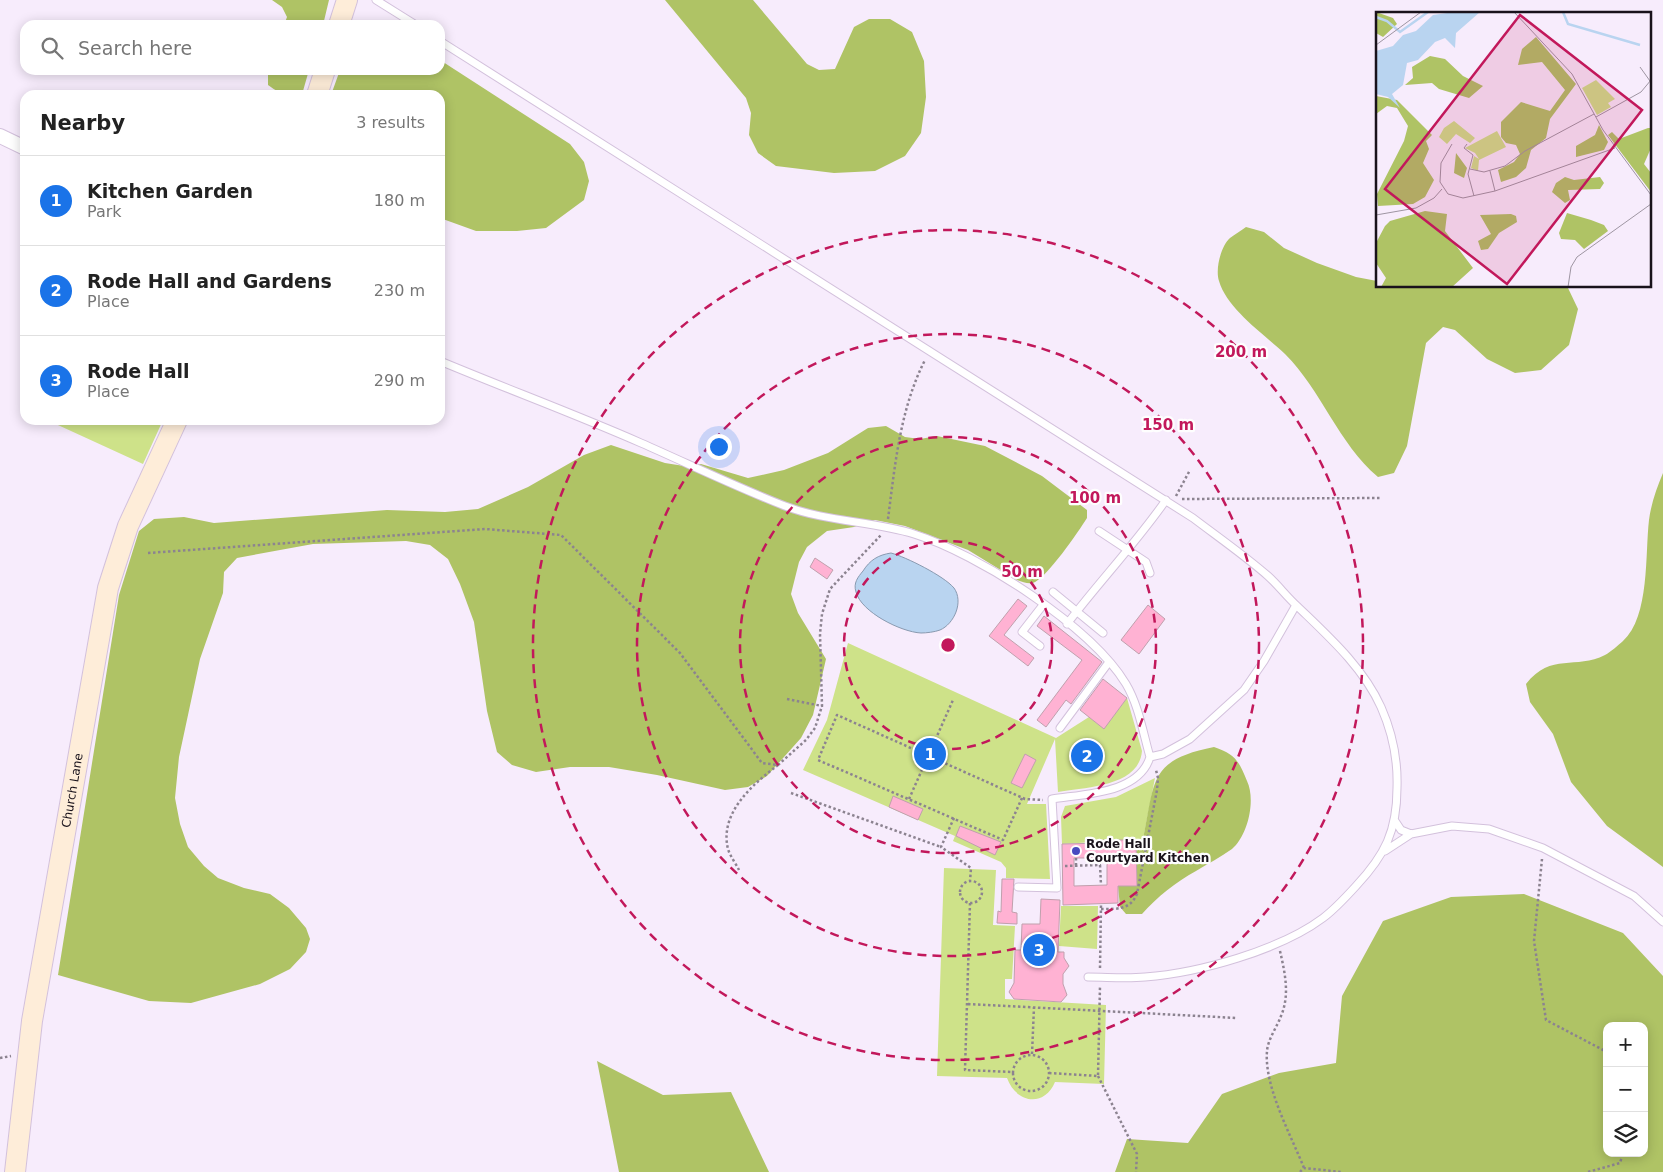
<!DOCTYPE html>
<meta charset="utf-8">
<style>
:root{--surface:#fff;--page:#f2f2f2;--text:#222;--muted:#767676;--line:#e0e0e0;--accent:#1a73e8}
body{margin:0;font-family:"DejaVu Sans",sans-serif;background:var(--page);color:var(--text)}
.controls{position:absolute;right:15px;bottom:15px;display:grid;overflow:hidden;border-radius:10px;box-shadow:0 2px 12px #0003}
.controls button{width:45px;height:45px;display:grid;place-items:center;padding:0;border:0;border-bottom:1px solid var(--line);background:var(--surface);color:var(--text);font:25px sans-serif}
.you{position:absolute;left:718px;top:446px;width:18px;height:18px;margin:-12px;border:4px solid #fff;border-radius:50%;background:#1a73e8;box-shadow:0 0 0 8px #1a73e833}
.badge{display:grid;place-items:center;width:32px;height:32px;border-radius:50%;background:var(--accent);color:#fff;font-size:16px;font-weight:700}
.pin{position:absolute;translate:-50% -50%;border:2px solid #fff;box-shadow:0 1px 5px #0006}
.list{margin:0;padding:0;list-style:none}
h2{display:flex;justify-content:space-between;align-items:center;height:65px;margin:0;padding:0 20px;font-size:21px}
h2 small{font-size:16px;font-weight:400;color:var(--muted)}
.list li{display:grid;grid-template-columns:32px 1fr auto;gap:15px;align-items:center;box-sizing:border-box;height:90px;padding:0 20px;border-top:1px solid var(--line)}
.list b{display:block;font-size:19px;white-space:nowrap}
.list p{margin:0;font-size:16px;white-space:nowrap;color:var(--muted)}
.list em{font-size:16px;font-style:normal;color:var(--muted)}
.icon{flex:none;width:28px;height:28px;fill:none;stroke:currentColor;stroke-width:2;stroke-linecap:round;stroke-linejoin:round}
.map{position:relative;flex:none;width:1663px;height:1172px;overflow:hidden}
.search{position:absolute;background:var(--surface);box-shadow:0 2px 12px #0003;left:20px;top:20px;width:425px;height:55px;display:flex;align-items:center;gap:12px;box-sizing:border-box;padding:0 18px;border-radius:15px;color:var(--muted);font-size:19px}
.panel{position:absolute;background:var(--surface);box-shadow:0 2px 12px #0003;left:20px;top:90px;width:425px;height:335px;border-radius:15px}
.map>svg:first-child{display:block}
</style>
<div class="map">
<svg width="1663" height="1172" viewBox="0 0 1663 1172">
<rect width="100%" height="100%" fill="#f7ecfc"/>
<path fill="#cee289" d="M47,420h116l-20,44z
M848,643l208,95 33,-21 15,11 23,-30 15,53c-3,36 -57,36 -84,41l-3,-53 -28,65h19l4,75 -44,-1v-10l-5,-6 -48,-21 2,-5 -152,-66 24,-50z
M1155,778l-12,61 -81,5 -1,-27 4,-11 51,-9z
M944,868l52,2 -3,55 22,1 -3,53h-7v20l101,6 -2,79 -49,-2c-11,26 -39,21 -48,-4l-70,-2z
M1061,906h37l-1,43 -38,-3z"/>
<path fill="#afc365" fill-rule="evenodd" d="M272,0h57l-6,25h-39l3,-8 -5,-10z
M665,0h88l54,64 12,6 16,-1 19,-42 15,-8h21l22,13 12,29 2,36 -5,36 -16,23 -30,15 -41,2 -58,-7 -18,-13 -9,-18 2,-22 -5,-15z
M440,60l130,84 14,18 5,19 -5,19 -38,28 -29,3h-41l-36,-13v-123h-109l9,-25h100z
M268,70h41l-6,21c-14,7 -23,3 -35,-6z
M1246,227l18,5 20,16 33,15 39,14 21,4v5h187l4,2 10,21 -9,36 -28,25 -26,3 -28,-14 -32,-29 -12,-3 -17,16 -19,103 -13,27 -16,4c-40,-34 -56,-86 -93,-123 -21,-20 -58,-45 -66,-73 -4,-12 2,-35 11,-43 5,-4 11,-7 16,-11z
M886,426l19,11 15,2 17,-3 48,10 57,30 45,34v8c-8,13 -41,61 -54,65 -6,1 -10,-1 -16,-3l-49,-30 -63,-24 -30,-6 -21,7 -27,4 -20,16 -8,15 -8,32 7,19 28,46 -13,56 -12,23 -34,38 -19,11 -23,3 -68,-15 -48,-8h-39l-34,5 -24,-7 -15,-13 -10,-41 -13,-89 -14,-38 -12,-25 -18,-14 -24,-4 -93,3 -76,14 -13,14 -1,21 -23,66 -21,98 -4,41 5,26 8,23 16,19 14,12 26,10 26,6 19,14 17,20 4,11 -4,13 -16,17 -30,15 -69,19 -42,-2 -91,-26 61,-380 20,-64 15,-12 30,-2 30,6 173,-13 58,2 33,-3 50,-22 56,-32 27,-10 54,18 19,3 17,-2 47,14 36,-8 44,-17 40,-25z
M1663,473v394l-56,-41 -36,-44 -18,-48 -23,-32 -4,-18c25,-32 50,-14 79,-29 6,-3 13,-10 18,-14 27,-24 22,-88 26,-121 2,-16 8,-33 14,-47z
M1214,747c21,7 25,14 33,34 9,19 1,54 -15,68 -11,8 -25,15 -36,22 -20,11 -39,26 -54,43h-16l-6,-7 -2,-21 19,-1 -1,-45 7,-1c12,-57 5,-79 71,-92z
M1524,894l99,39 40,43v196h-548l12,-33 61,4 34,-49 57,-21 57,-10 6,-67 41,-75 68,-24zM1607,1026h37v127h-37z
M597,1061l66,34 68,-3 38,80h-150z"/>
<path fill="#b9d4f0" stroke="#899ab0" d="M891,553c15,4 53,23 63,35 10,14 0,36 -14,42 -5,2 -14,3 -19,3 -20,-1 -60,-21 -65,-41 -3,-9 2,-15 7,-21 7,-11 15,-16 28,-18z"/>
<path fill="#ffb2d3" stroke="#c0a0ad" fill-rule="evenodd" d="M815,558l18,12 -6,9 -17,-12z
M1018,599l9,7 -23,29 30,23 -6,8 -39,-30z
M1148,605l17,14 -26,35 -18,-14z
M1044,616l58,46 -31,42 -5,-4 -20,27 -9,-7 45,-60 -45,-34z
M1103,679l24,19 -23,31 -24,-19z
M1025,754l11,6 -14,28 -11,-5z
M893,796l30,13 -5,11 -29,-13z
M960,826l41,16 -6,13 -39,-19z
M1103,840h33l1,46h-19v17l-55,2 -1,-61 42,-1zM1074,858h33v27l-33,1z
M1002,879h12l-2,33 5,1v11l-20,-1 1,-12 3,1z
M1041,899l19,1 -2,52h6v6l5,8 -6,8v10l4,11 -6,7 -47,-3 -5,-7 5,-9 1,-33h6l1,-26h18z"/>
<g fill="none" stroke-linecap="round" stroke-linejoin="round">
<g stroke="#d3c1dc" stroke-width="9">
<path id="lane" d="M376,0l40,25
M440,41l753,477c25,19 51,37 75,58 10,9 19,21 29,30 31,30 66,61 84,101 12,27 17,52 16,81 0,43 -12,67 -41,98 -10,11 -21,23 -33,32 -43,32 -124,55 -178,59 -19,2 -38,0 -57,0
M440,361c67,28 135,53 201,82 48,21 95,44 144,63 42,16 87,15 129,28 64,20 177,92 212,150 13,22 17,49 24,73 -11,37 -67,37 -98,42l5,89 -39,-1
M1099,531l47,31 4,11
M1053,592l50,41
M1067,624c32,-42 69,-81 99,-124
M1040,646l-18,-14 21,-27
M1060,728l49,-66
M1150,757l13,-3 27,-15 54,-49 20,-29 32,-56
M1395,821l6,9 10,4 41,-8 37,3 54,19 91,48 29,26
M1385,851l26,-17"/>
</g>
<g stroke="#d3c1dc" stroke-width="16">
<path id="street" d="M0,136l25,12"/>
</g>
<g stroke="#d3c1dc" stroke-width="22">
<g id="secondary">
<path d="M339,25l8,-25"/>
<path d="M317,95l8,-25"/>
<path id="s1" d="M15,1172l17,-151 76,-433 20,-62 49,-106"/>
</g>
</g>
<path stroke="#8c8390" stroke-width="2.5" stroke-dasharray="2.5 2.5" stroke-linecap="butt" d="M1176,496l14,-26
M1182,499l199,-1
M888,519c7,-54 12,-110 37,-159
M148,553l337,-24 76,6 119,118 82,110 16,2 28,-25 9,-12 7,-22 -2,-72 2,-20 8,-25 51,-54
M787,699l35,7
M791,793l150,54
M1022,798l-19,42 -185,-80 19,-45 188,84 18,1
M909,799l44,-99
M954,818l-13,29 30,21 -1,13
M1076,858v7
M1542,859l-8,82 12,79 61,32
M1065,866l35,-1 1,20
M739,870c-3,-6 -9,-14 -11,-21 -9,-36 25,-65 50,-84
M960 892a11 11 0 1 1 22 0a11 11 0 1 1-22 0Z
M970,903l-5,167 47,2
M1101,909c16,0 29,1 36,-15l20,-104 1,-12 -2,-8
M1280,951c5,22 10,44 1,65 -4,11 -13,23 -14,35 -3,36 24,84 37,117
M1100,968l1,-63
M968,1004l269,14
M1032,1054l2,-47
M1013 1073a18 18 0 1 1 36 0a18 18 0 1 1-36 0Z
M0,1058l11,-2
M1049,1073l49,3 2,-90
M1098,1076l39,78 -1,18
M1300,1172l4,-4 37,4
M1588,1172l32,-9 3,-10"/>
<use href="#lane" stroke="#fff" stroke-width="7"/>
<use href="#street" stroke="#fff" stroke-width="14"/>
<use href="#secondary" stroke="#feedd9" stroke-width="20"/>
</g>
<g fill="none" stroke="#c2185b" stroke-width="2.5" stroke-dasharray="9 6">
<circle cx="948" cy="645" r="104"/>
<circle cx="948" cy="645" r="208"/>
<circle cx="948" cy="645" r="311"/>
<circle cx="948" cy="645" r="415"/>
</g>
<circle fill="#484ac0" stroke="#fefefe" stroke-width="2" cx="1076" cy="851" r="5"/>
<g text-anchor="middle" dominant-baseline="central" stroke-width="4.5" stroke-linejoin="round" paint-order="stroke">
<g font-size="12" fill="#19121b" stroke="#fefefe">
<text stroke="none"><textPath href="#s1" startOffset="386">Church Lane</textPath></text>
</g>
<g font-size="12" font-weight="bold" fill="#19121b" stroke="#fefefe" text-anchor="start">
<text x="1086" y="844">Rode Hall<tspan x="1086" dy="14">Courtyard Kitchen</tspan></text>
</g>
</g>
<g transform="translate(1376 12)">
<rect width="275" height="275" fill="#f7ecfc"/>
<path d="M220,68l19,19 -7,4 3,4 -14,8 -15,-27zM78,109l21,17 -5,5 -14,-9 -9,10 -8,-7 5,-9zM121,119l9,16 -27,13 -1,11 -7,-3 3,-12 5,3 -4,-6 -10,-5z" fill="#cee289"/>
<path d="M0,0l17,6 4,6 -14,13 -7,-4zM160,25l40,47 -26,35 -4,19 -15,12 -5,18 -10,9 -15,5 -3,-12 16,-8 6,-8 -4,-9 -10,-2 -5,-6v-15l20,-20 29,9 15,-21 -23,-28 -24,3 4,-16zM54,44l15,3 18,17 20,10 -14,12 -30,-9 -7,-6 -27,2 8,-7 -1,-11zM0,84l21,4 35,35 -6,6 3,8 -6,14 11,17 -9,17 -12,7 -35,2 -1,-12 27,-53 4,-15 -11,-18 -10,-2 -11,8zM223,113l9,17 -4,8 -28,7v-11l19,-11zM272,116h3v20l-7,16 7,9v19l-43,-57 4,-3 7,7zM80,141l11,15 -3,10 -10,-5zM189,165l9,3 26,-3 4,6 -4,6 -32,1 2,10 -5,3 -13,-11 4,-9zM49,199l22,3 -2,17 28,37 -21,19h-71l5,-9 -10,-15v-20l9,-17 5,-5zM191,201l24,7 13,5 4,6 -24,18 -9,-9 -14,-1 -2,-6zM135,202l5,2 1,6 -18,11 -11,16 -7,1 -3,-9 13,-7 -11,-19z" fill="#afc365"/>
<path d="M78,0h26l-24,21 -1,15 -10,-10 -10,4 -17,18 -11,3 -4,22 -11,9 8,14 -12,-11 -12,-3v-43l17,-5 10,-11 13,-4 17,-16z" fill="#b9d4f0"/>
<path fill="none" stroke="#b9d4f0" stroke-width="2.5" d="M187,0l5,12 72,21M0,5l11,4 13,11 28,-20"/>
<path fill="none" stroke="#9e95a2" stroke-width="1" d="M138,0l58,62 31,56 48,65M0,33l45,-33M264,55l10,14M220,105l45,-25 10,-12M76,132l-11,19 -1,19 8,12 15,4 32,-7 120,-43M91,132l-3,4 9,7 -5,19 6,22M94,157l14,3 21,-6 20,-15 69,-37M114,159l5,20M0,203l40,-7 18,-10 8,-9M192,275l3,-20 6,-10 74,-53"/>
<path fill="#c2185b" fill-opacity="0.15" stroke="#c2185b" stroke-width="2.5" d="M144,3l122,95 -135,174 -122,-95z"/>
<rect width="275" height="275" fill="none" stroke="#19121b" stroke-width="2.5"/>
</g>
<circle cx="948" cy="645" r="8" fill="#c2185b" stroke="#fefefe" stroke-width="2.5"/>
<g font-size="15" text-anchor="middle" font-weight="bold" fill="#c2185b" stroke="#fefefe" stroke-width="4.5" stroke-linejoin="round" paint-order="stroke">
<text x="1241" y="357">200 m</text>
<text x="1168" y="430">150 m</text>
<text x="1095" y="503">100 m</text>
<text x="1022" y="577">50 m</text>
</g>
</svg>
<div class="controls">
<button>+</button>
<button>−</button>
<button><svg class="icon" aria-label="layers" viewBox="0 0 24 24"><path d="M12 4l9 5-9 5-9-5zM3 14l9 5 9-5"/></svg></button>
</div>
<div class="you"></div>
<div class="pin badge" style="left:930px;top:754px">1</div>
<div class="pin badge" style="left:1087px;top:756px">2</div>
<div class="pin badge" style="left:1039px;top:950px">3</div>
<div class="search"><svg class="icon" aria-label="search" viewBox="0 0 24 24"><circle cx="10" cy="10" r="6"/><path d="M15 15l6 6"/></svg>Search here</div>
<section class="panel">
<h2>Nearby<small>3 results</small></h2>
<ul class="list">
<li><span class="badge">1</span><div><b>Kitchen Garden</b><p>Park</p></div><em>180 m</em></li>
<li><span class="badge">2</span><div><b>Rode Hall and Gardens</b><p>Place</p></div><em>230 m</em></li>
<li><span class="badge">3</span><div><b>Rode Hall</b><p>Place</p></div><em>290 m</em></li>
</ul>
</section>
</div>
